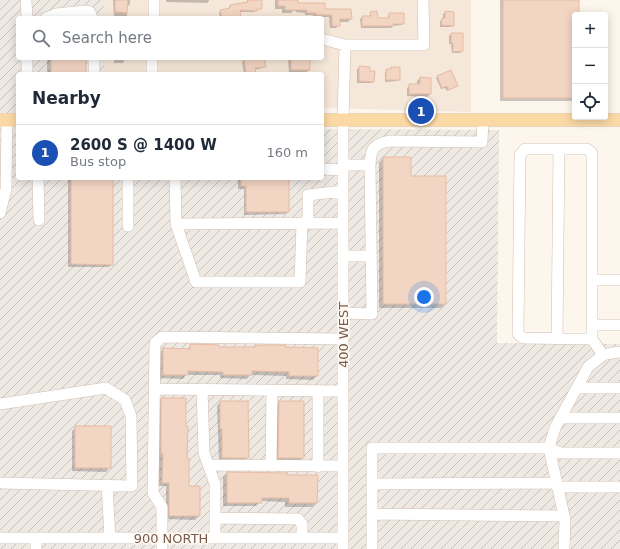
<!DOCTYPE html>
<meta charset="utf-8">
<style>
:root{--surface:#fff;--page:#f6f6f7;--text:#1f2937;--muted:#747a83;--line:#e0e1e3;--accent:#e76f51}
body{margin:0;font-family:"DejaVu Sans",sans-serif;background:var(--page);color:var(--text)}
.controls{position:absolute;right:12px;top:12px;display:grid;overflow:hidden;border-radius:4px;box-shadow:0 2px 10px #0003}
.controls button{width:36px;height:36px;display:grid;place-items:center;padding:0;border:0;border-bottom:1px solid var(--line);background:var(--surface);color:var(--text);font:20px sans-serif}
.you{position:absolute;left:424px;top:297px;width:14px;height:14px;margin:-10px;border:3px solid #fff;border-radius:50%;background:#1a73e8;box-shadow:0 0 0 6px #1a73e833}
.badge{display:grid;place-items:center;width:26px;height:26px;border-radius:50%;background:var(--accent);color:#fff;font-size:13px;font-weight:700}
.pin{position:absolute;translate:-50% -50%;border:2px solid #fff;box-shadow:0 1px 4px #0006}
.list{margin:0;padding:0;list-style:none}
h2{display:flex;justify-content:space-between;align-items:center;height:52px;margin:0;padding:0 16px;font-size:17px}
h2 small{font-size:13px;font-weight:400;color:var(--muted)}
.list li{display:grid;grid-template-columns:26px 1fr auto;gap:12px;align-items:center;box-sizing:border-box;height:56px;padding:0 16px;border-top:1px solid var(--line)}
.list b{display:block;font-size:15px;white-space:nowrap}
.list p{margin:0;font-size:13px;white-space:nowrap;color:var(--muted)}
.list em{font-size:13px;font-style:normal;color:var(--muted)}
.icon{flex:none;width:22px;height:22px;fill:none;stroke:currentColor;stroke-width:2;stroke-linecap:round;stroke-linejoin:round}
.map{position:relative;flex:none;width:620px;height:549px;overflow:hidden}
.search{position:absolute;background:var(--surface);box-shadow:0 2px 10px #0003;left:16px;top:16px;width:308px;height:44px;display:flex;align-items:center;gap:10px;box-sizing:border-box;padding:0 14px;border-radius:4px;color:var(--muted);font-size:15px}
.panel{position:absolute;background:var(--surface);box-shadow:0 2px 10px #0003;left:16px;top:72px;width:308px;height:108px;border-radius:4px}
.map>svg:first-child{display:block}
</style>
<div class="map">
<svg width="620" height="549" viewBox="0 0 620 549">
<defs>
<pattern id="industrial-furrows" width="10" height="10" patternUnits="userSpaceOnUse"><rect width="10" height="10" fill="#efe9e4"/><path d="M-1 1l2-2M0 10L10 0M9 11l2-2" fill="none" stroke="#c7c0bb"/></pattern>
</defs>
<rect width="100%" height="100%" fill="#fdf6ec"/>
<path fill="#f5e8da" d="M104,0h367v112l-149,-4v-34h-218v-16h218v-40h-218z"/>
<path fill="url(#industrial-furrows)" d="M0,0h104v18h-86v40h86v16h-86v104h304v-49l177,1 -2,213 123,1v205h-620z"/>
<path fill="#0003" d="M113,0h17v4l-3,3v11h-13z
M166,0h43v1l-2,2 -41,-1z
M247,0h14v8l-7,4h-15l1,4 -2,2h-18l-1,-6 2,-1 7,-2 2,-3 17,-3z
M275,0h19v10l-3,3h-9v-4h-7z
M500,0h78v15h-3v86h-75z
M297,7l27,3 27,9 -3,3h-9v3l-3,3h-6l-1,-11h-16v-2h-8v-2l-10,-1z
M445,12l8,13 -2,2h-11v-6l3,-2v-5z
M371,13l6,6h11v-3l1,-2 14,10 -2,1 -8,1 -2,2h-30l-1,-9 2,-2h7z
M451,34l11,17 -2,2h-8l-1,-9h-2v-8z
M47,58h38v16h-38z
M114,58h15l-4,1 -2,4h-9z
M254,58h9l2,8 -2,2 -9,2 1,4h-21h10l-2,-12 2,-2z
M288,58h12l9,12 -3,3h-17z
M359,68l10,4 4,9 -1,2h-15v-14z
M392,68l7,12 -2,1 -12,1v-10z
M438,76l19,10 -10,5 -2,-3 -4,1 -5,-11z
M420,78l10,16 -3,3 -20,-1v-8l3,-3h7v-4z
M383,158l27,19 35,127 -4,4h-62v-145z
M68,178h44v86l-3,3h-41z
M238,178h50v33l-3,3 -41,1v-26h-6z
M191,345l27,3h37l2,-2 60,30 -4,4 -27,-1v-3l-36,-1 -3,4 -27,-1v-3h-34l-3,4 -24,-1v-25l4,-4 24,1z
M162,399l26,88 11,29 -4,4 -29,-1v-33h-7v-29h-2l1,-54z
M220,402l28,55 -4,4h-25l-2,-55z
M279,402l24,55 -4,4h-24l1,-55z
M76,427l34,40 -4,5 -34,-1v-40z
M228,473l58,3 30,27 -4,4h-27v-5l-24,-1 -5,5h-33v-29z"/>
<path fill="#f3d5c3" stroke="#e6bba3" d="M115,0h13l-1,13 -12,-1z
M248,0h14v9h-5v2l-17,-1 1,7 -6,1h-13l-2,-8 10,-2v-3l18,-3z
M278,0h20v3h27v6h26l1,10h-12v7h-8v-11h-16v-2h-9v-3h-22v-4h-7z
M503,0h76v15h-4v83h-72z
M377,11l1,7h11v-5h15v11h-11l1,2h-32v-10h9l-1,-4z
M445,11l9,1v14l-13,-1 1,-7h3z
M451,33h12v18l-10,1v-9h-2z
M51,58h35v16h-35z
M251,58h13l2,9 -11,1 1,6h-10l-2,-15z
M291,58h19v12h-19z
M359,66l11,1v4h5l-1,11 -15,-1z
M391,67h9v13h-14v-11h5z
M451,70l7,16 -10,4 -1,-4 -5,2 -5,-12z
M420,77l11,1v16h-22v-10h11z
M383,157h28v19h35v128h-63z
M71,178h42v87l-42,-1z
M241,178h48v34h-43v-26h-5z
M190,344l29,1v2h37v-2h29v2l33,1v28h-29v-4l-37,-1v4h-29v-3l-35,-1v4h-25v-27l27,1z
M161,398h25v28h2l-1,32h2v28h11v30h-31v-33h-7l1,-29h-2z
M220,401h28l1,57h-27v-29h-2z
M279,401h25v57h-26z
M75,426h36v42h-36z
M227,472l60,1v2h31l-1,28h-28v-5h-27v5h-35z"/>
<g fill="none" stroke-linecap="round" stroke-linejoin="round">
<g stroke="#d1beb0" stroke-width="12">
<path id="minor" d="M26,0l1,18
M46,18l10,-4 29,-3 5,1 2,6
M154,18v-18
M322,39l23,6h79l-1,-45
M27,58v16
M94,58v16
M152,58v16
M343,165h27c1,-16 2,-20 19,-24l93,1 1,-22
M322,169l21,1
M38,178l1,42
M128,178v48
M175,178l1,46
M0,213l6,-24 1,-69
M302,223l-2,59h-104l-20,-58 167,-1
M308,223v-28l35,-4
M343,256h28
M592,280h28
M343,313l29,1 -2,-149
M592,325h28
M557,338l2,-189
M592,339v-186l-5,-4h-62l-5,6 -2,179 5,4 69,1 11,16
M577,388h43
M154,389l189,2
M202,389l2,64 11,31v54
M318,391v76
M0,404l106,-16 19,12 6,16 1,70 -132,-3
M560,418h60
M208,465l135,1
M271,466l1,-76
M372,484l184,-1
M107,485l3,53
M557,487h63
M372,514l192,2
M215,518l83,1 4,5v14
M0,538h343
M36,549v-11
M162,549v-42l-9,-14 2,-150 7,-6 181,2
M343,549v-429l2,-75
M372,549v-101h177l12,5h59
M564,549l1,-29 -16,-72 6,-20 33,-61 15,-12 9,-2 8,-1"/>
</g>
<g stroke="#dad1cd" stroke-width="14">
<path id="major" d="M0,120h18
M322,120h298"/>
</g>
<use href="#minor" stroke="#fff" stroke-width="11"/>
<use href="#major" stroke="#fbd9a5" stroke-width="13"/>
</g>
<g text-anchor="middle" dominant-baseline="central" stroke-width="3.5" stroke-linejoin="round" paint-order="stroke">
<g font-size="13" fill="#7a5c4d" stroke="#fffaf3">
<text transform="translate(343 335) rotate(-90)">400 WEST</text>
<text x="171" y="538">900 NORTH</text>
</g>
</g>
</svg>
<div class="controls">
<button>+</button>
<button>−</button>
<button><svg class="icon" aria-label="locate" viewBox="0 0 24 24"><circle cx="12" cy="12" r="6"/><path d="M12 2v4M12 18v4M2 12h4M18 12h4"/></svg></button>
</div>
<div class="you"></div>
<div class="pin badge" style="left:421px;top:111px;background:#1a4fb4">1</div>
<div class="search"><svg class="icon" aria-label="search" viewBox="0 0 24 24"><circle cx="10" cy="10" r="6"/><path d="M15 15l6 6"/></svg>Search here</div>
<section class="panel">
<h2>Nearby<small></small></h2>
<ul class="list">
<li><span class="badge" style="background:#1a4fb4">1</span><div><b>2600 S @ 1400 W</b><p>Bus stop</p></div><em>160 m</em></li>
</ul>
</section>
</div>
